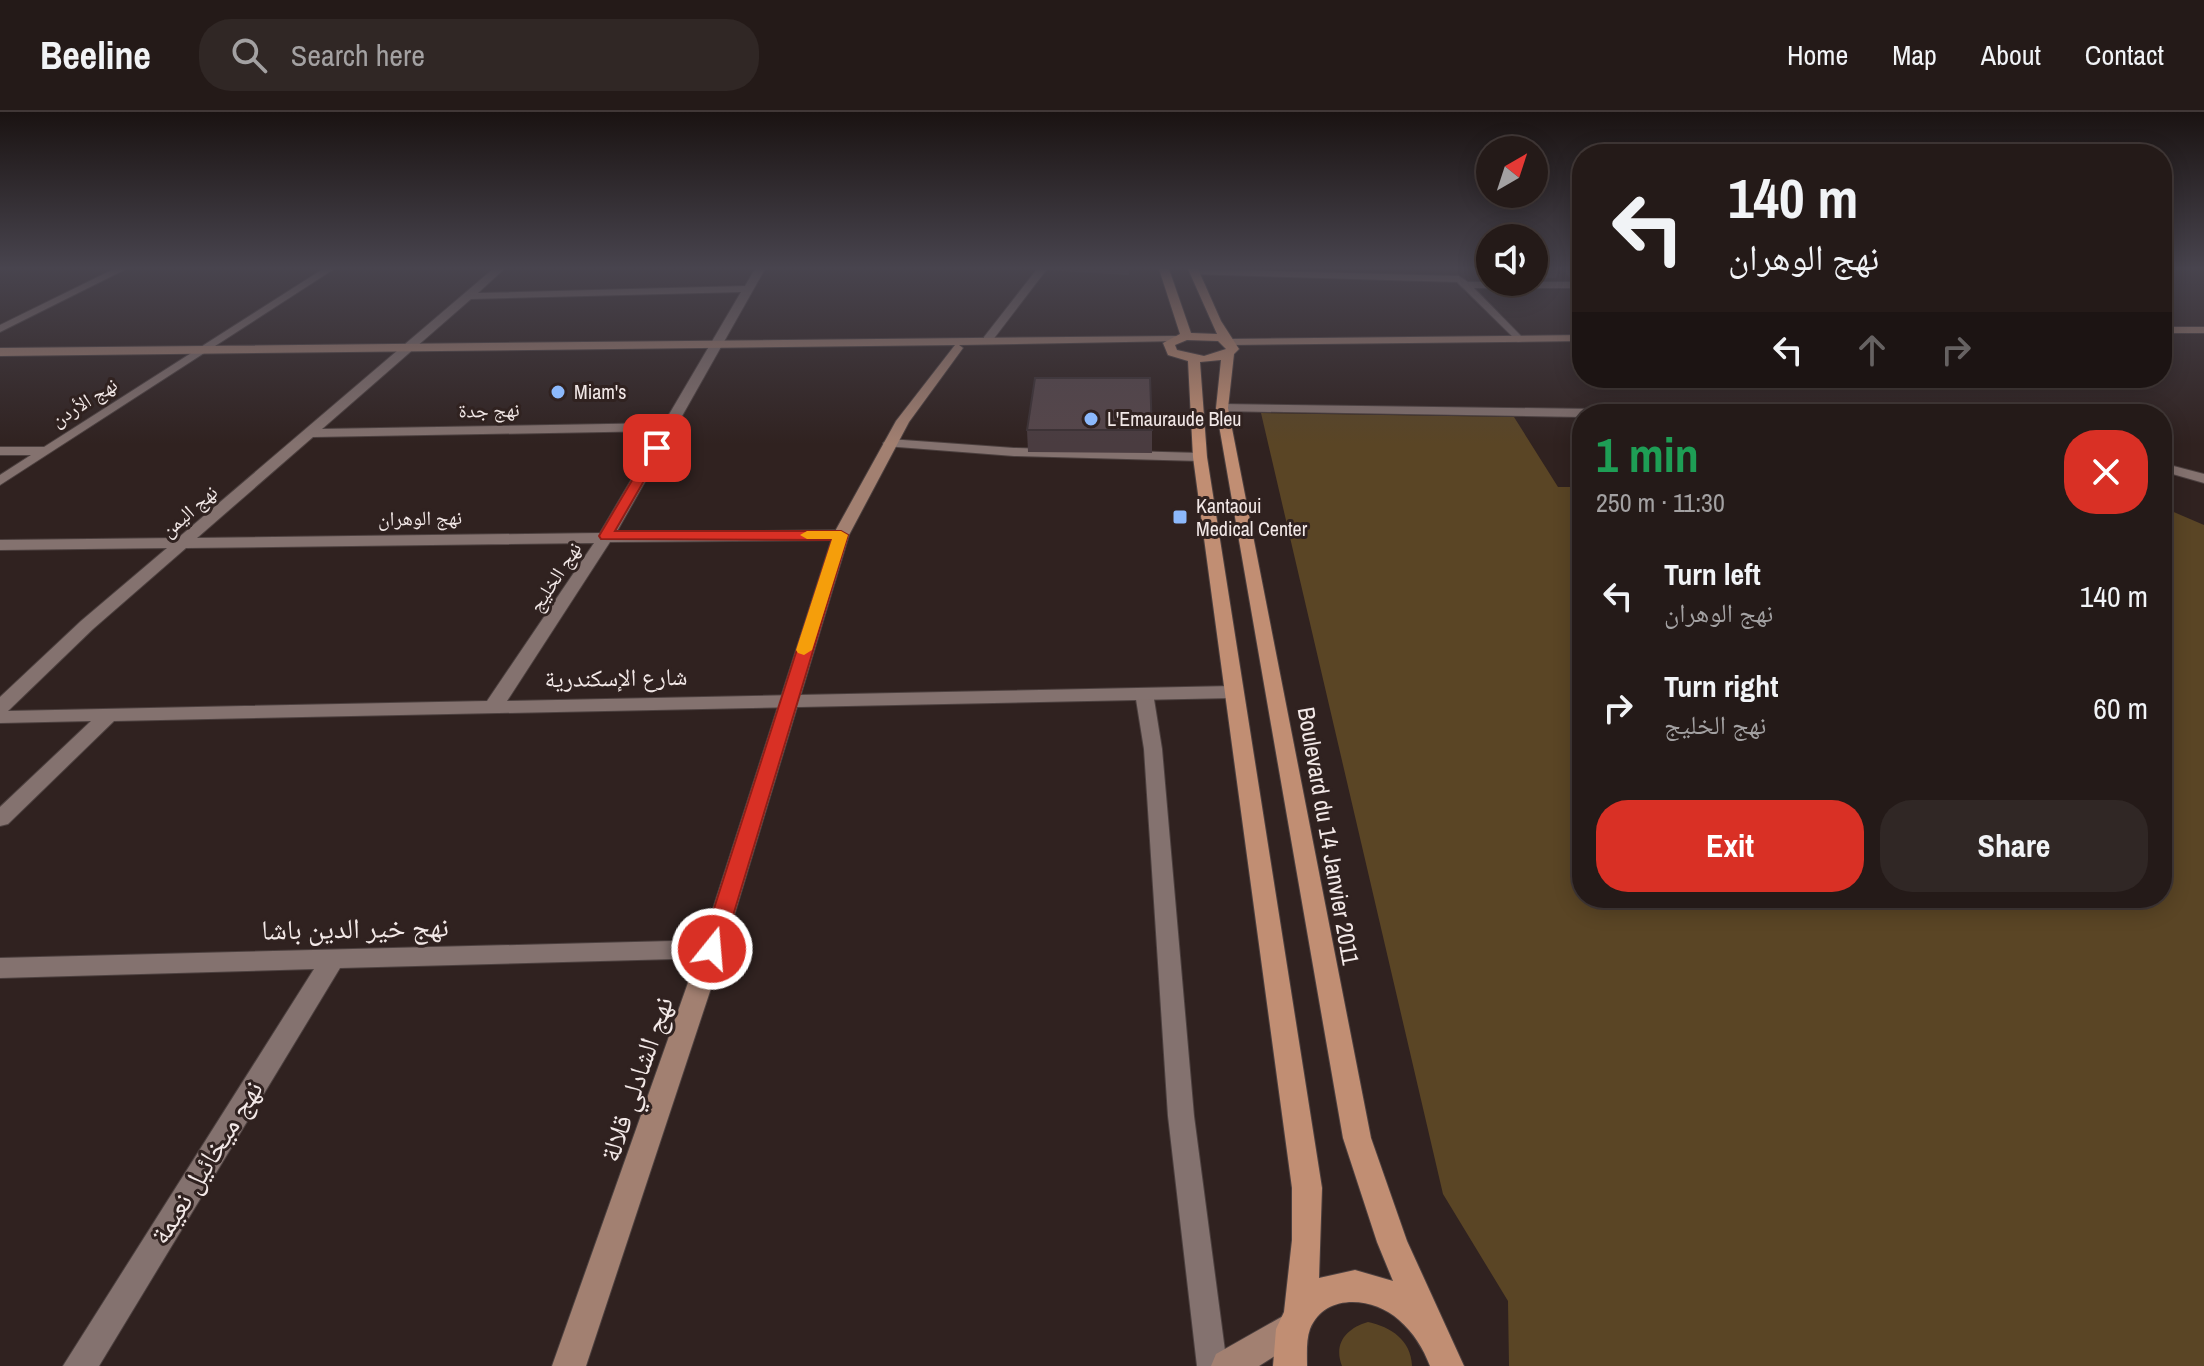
<!DOCTYPE html>
<meta charset="utf-8">
<style>
body{margin:0;font-family:"Archivo Narrow","Noto Naskh Arabic",sans-serif;background:#302725;color:#f1f3f6;height:100vh;display:flex;flex-direction:column;font-size:30px;white-space:nowrap}
*{box-sizing:border-box;margin:0}
p{font-size:26px;color:#a3a1a2}
.icon{flex:none;width:44px;height:44px;fill:none;stroke:currentColor;stroke-width:2;stroke-linecap:round;stroke-linejoin:round}
.map{position:relative;flex:1;overflow:hidden}
.sheet{position:absolute;left:1572px;top:292px;width:600px;height:504px;display:flex;flex-direction:column;background:#241a18;border-radius:32px;box-shadow:0 4px 20px #0003,0 0 0 2px #413837}
.sheet>*{flex:none}
.top-card{position:absolute;left:1572px;top:32px;width:600px;height:244px;border-radius:32px;box-shadow:0 4px 20px #0003,0 0 0 2px #413837;background:#241a18;color:#f1f3f6;overflow:hidden}
.needle{width:52px;rotate:39deg}
.tools{position:absolute;left:1476px;top:24px;display:grid;gap:16px}
.tools a{display:grid;place-items:center;width:72px;height:72px;border-radius:50%;background:#241a18;box-shadow:0 4px 20px #0003,0 0 0 2px #413837;font-size:40px}
.pin{position:absolute;display:grid;place-items:center;width:68px;height:68px;color:#fff;margin:-34px;border-radius:16px;box-shadow:0 4px 12px #0006}
.me{position:absolute;width:88px;margin:-44px;rotate:17deg;stroke-linejoin:round;filter:drop-shadow(0 0 6px #0008)}
.turn{display:flex;align-items:center;gap:28px;height:168px;padding:0 24px;font-size:36px}
.turn .icon{width:104px;height:104px;stroke-width:2.5}
.turn b{display:block;font-size:56px;line-height:68px}
.lanes{display:flex;align-items:center;height:76px;padding:0 24px;background:#0003;justify-content:center;gap:40px;direction:ltr}
.lanes .off{opacity:.35}
.round{display:grid;place-items:center;flex:none;width:84px;height:84px;border-radius:32px;background:#302725}
.overview{display:flex;align-items:center;justify-content:space-between;height:136px;padding:0 24px}
h1{font-size:48px;font-weight:700;line-height:60px;color:#1e9e55}
.primary-button{display:flex;gap:16px;margin-top:auto;padding:16px 24px}
.primary-button a{flex:1;height:92px;border-radius:32px;background:#d93025;color:#fff;font-size:32px;font-weight:700;line-height:92px;text-align:center}
.primary-button a+a{background:#302725;color:#f1f3f6}
ul{padding:0;list-style:none}
li{display:flex;align-items:center;gap:24px;height:112px;padding:0 24px}
li div{flex:1}
li b{display:block;font-size:30px}
li em{font-style:normal}
header{display:flex;align-items:center;gap:48px;box-sizing:border-box;height:112px;padding:0 40px;background:#241a18;border-bottom:2px solid #413837}
header strong{font-size:38px}
nav{display:flex;gap:44px;margin-inline-start:auto;font-size:28px}
.search{width:560px;height:72px;background:#302725;display:flex;align-items:center;gap:20px;box-sizing:border-box;padding:0 28px;border-radius:32px;color:#a3a1a2;font-size:30px}
.map>svg:first-child{display:block}
.green{fill:#5a4525}
.lines{fill:none;stroke-linecap:round;stroke-linejoin:round}
.lane-casing{stroke:#4c403f;stroke-width:2}
.street-casing{stroke:#4c403f;stroke-width:2}
.secondary-casing{stroke:#4c403f;stroke-width:2}
.primary-casing{stroke:#4c403f;stroke-width:2}
.lane{fill:#84726f;fill-rule:evenodd}
.street{fill:#84726f;fill-rule:evenodd}
.secondary{fill:#a28071;fill-rule:evenodd}
.primary{fill:#c18e73;fill-rule:evenodd}
.wall{fill:#4a3c40}
.building{fill:#56464a;stroke:#3c3134;stroke-width:2}
.route{fill:#d93025;stroke:#8d1f18;stroke-width:2}
.slow{fill:#f59e0b}
.poi-dot{fill:#8cb9fc;stroke:#302220;stroke-width:3}
.labels{text-anchor:middle;stroke-width:6;stroke-linejoin:round;paint-order:stroke}
.far-poi-label{font-size:20px;fill:#f2e8e7;stroke:#302220;text-anchor:start}
.far-street-label{font-size:20px;fill:#f2e8e7;stroke:#302220}
.street-label{font-size:24px;fill:#f2e8e7;stroke:#302220}
.near-street-label{font-size:28px;fill:#f2e8e7;stroke:#302220}
</style>
<header>
<strong>Beeline</strong>
<div class="search"><svg class="icon" aria-label="search" viewBox="0 0 24 24"><circle cx="10" cy="10" r="6"/><path d="M15 15l6 6"/></svg>Search here</div>
<nav><a>Home</a><a>Map</a><a>About</a><a>Contact</a></nav>
</header>
<div class="map">
<svg width="2204" height="1254" viewBox="0 0 2204 1254">
<rect width="100%" height="100%" fill="#302220"/>
<path class="green" d="M1261 301 1514 305 1558 375H1582V786H2162V395L2204 413V1254H1509L1508 1189 1443 1082Z
M1368 1210C1391 1215 1411 1228 1412 1254H1342C1333 1231 1347 1216 1368 1210Z"/>
<g class="lines">
<g class="lane-casing">
<path id="lane" d="M889 327 1014 336 1200 341 1206 345 1200 349 1014 344 885 334 883 331Z
M1144 576 1153 581 1162 637 1194 1004 1227 1254H1197L1168 1004 1144 637 1135 581Z"/>
</g>
<g class="street-casing">
<path id="street" d="M114 157H126L0 220V213Z
M323 157H334L0 373V363L31 343H0V335H44Z
M493 157H504L478 181 745 174 755 157H765L616 421 841 418 849 423 841 428 610 430 507 589 1233 574 1243 580 1233 586 114 609 8 712 0 714V695L91 609 0 611V585L81 509 167 436 0 438V428L178 426ZM741 180 664 311 322 317 471 187ZM660 319 600 421 197 426 313 325ZM594 431 487 589 8 599 93 517 186 436Z
M1037 157H1047L992 229H984V225Z
M1194 157 1459 164 1468 170H1582V176H1474L1522 225V229L1518 230 1457 170 1190 162Z
M1222 292 1663 298 1670 302H1582V305L1217 299 1216 296Z
M2162 351 2204 362V371L2162 359Z
M712 828 721 830 724 837 721 844 712 846 340 856 99 1254H63L314 857 0 866V846Z"/>
</g>
<g class="secondary-casing">
<path id="secondary" d="M2162 215H2204V221H2162Z
M1582 223V229L1229 233 1223 230 1229 227Z
M1175 224 1179 225V229L959 233 963 236 909 310 849 423 724 837 586 1254H552L700 837 833 423 896 309 955 233 0 244V236Z
M1292 1199 1303 1204 1308 1215 1303 1226 1259 1254H1211L1216 1242Z"/>
</g>
<g class="primary-casing">
<path id="primary" d="M1159 157H1169L1191 221 1217 222 1188 157H1198L1221 209 1239 237 1234 242 1228 296 1371 1026 1407 1129 1464 1254H1430C1423 1236 1414 1221 1399 1208 1374 1185 1325 1180 1310 1217 1306 1228 1307 1242 1307 1254H1273L1276 1217 1284 1200 1292 1128V1076L1193 345 1188 249 1168 243 1163 231 1180 222ZM1187 228 1218 229 1226 237 1204 244 1177 238 1175 233ZM1221 248 1216 296 1343 1026 1377 1130 1393 1169 1355 1158 1319 1166 1322 1076 1207 345 1200 250Z"/>
</g>
<use href="#lane" class="lane"/>
<use href="#street" class="street"/>
<use href="#secondary" class="secondary"/>
<use href="#primary" class="primary"/>
</g>
<path class="wall" d="M1043 157H1129V163L1043 158Z
M1477 157H1490V166H1485Z
M1534 157H1558L1556 166H1534Z
M1562 157H1582V168H1572Z
M1027 318H1152V341L1028 340Z"/>
<path class="building" d="M1035 266H1150L1152 318H1027Z"/>
<linearGradient id="sky" x2="0" y2="1"><stop stop-color="#1a1312"/><stop offset="0.47" stop-color="#48444e"/><stop offset="1" stop-color="#48444e" stop-opacity="0"/></linearGradient>
<rect width="2204" height="332" fill="url(#sky)"/>
<path class="route" d="M653 333 663 336 615 419H841L848 423 723 837 712 846 701 837 832 428 601 427 599 424Z"/>
<path class="slow" d="M841 419 848 423 812 538 804 543 798 541 796 538 832 427H807L800 423 807 419Z"/>
<g class="poi-dot">
<circle cx="558" cy="280" r="8"/>
<circle cx="1091" cy="307" r="8"/>
<rect x="1172" y="397" width="16" height="16" rx="4"/>
</g>
<g class="labels">
<g class="far-poi-label">
<text x="574" y="287">Miam's</text>
<text x="1107" y="314">L'Emauraude Bleu</text>
<text x="1196" y="401">Kantaoui<tspan x="1196" dy="23">Medical Center</tspan></text>
</g>
<g class="far-street-label">
<text transform="translate(84 290) rotate(-32)" y="7">نهج الأردن</text>
<text transform="translate(489 298) rotate(-1)" y="7">نهج جدة</text>
<text transform="translate(189 399) rotate(-41)" y="7">نهج اليمن</text>
<text transform="translate(420 406) rotate(-1)" y="7">نهج الوهران</text>
<text transform="translate(555 465) rotate(-57)" y="7">نهج الخليج</text>
</g>
<g class="street-label">
<text transform="translate(616 566) rotate(-1)" y="8">شارع الإسكندرية</text>
<text transform="translate(1328 724) rotate(80)" y="8">Boulevard du 14 Janvier 2011</text>
</g>
<g class="near-street-label">
<text transform="translate(355 816) rotate(-1)" y="10">نهج خير الدين باشا</text>
<text transform="translate(636 967) rotate(-71)" y="10">نهج الشادلي قلالة</text>
<text transform="translate(206 1050) rotate(-58)" y="10">نهج ميخائيل نعيمة</text>
</g>
</g>
</svg>
<div class="tools">
<a><svg class="needle" viewBox="-14 -14 28 28"><path d="M0-13l5 13h-10z" fill="#e53935"/><path d="M0 13l5-13h-10z" fill="#a3a1a2"/></svg></a>
<a><svg class="icon" aria-label="sound" viewBox="0 0 24 24"><path d="M4 9h4l5-4v14l-5-4H4zM17 9q2 3 0 6"/></svg></a>
</div>
<div class="pin" style="left:657px;top:336px;background:#d93025"><svg class="icon" aria-label="arrive" viewBox="0 0 24 24"><path d="M6 21V4h12l-3 4 3 4H6"/></svg></div>
<svg class="me" style="left:712px;top:837px" viewBox="-20 -20 40 40"><circle r="17" fill="#d93025" stroke="#fff" stroke-width="3"/><path d="M0-11L8 9 0 5-8 9z" fill="#fff"/></svg>
<div class="top-card">
<div class="turn"><svg class="icon" aria-label="left" viewBox="0 0 24 24"><path d="M17 20v-9H6M10 6l-5 5 5 5"/></svg><div><b>140 m</b>نهج الوهران</div></div>
<div class="lanes"><svg class="icon" aria-label="left" viewBox="0 0 24 24"><path d="M17 20v-9H6M10 6l-5 5 5 5"/></svg><svg class="icon off" aria-label="ahead" viewBox="0 0 24 24"><path d="M12 20V5M6 11l6-6 6 6"/></svg><svg class="icon off" aria-label="right" viewBox="0 0 24 24"><path d="M7 20v-9h11M14 6l5 5-5 5"/></svg></div>
</div>
<section class="sheet">
<div class="overview"><div><h1>1 min</h1><p>250 m · 11:30</p></div><a class="round" style="background:#d93025;color:#fff"><svg class="icon" aria-label="close" viewBox="0 0 24 24"><path d="M6 6l12 12M18 6L6 18"/></svg></a></div>
<ul>
<li><svg class="icon" aria-label="left" viewBox="0 0 24 24"><path d="M17 20v-9H6M10 6l-5 5 5 5"/></svg><div><b>Turn left</b><p>نهج الوهران</p></div><em>140 m</em></li>
<li><svg class="icon" aria-label="right" viewBox="0 0 24 24"><path d="M7 20v-9h11M14 6l5 5-5 5"/></svg><div><b>Turn right</b><p>نهج الخليج</p></div><em>60 m</em></li>
</ul>
<div class="primary-button"><a>Exit</a><a>Share</a></div>
</section>
</div>
